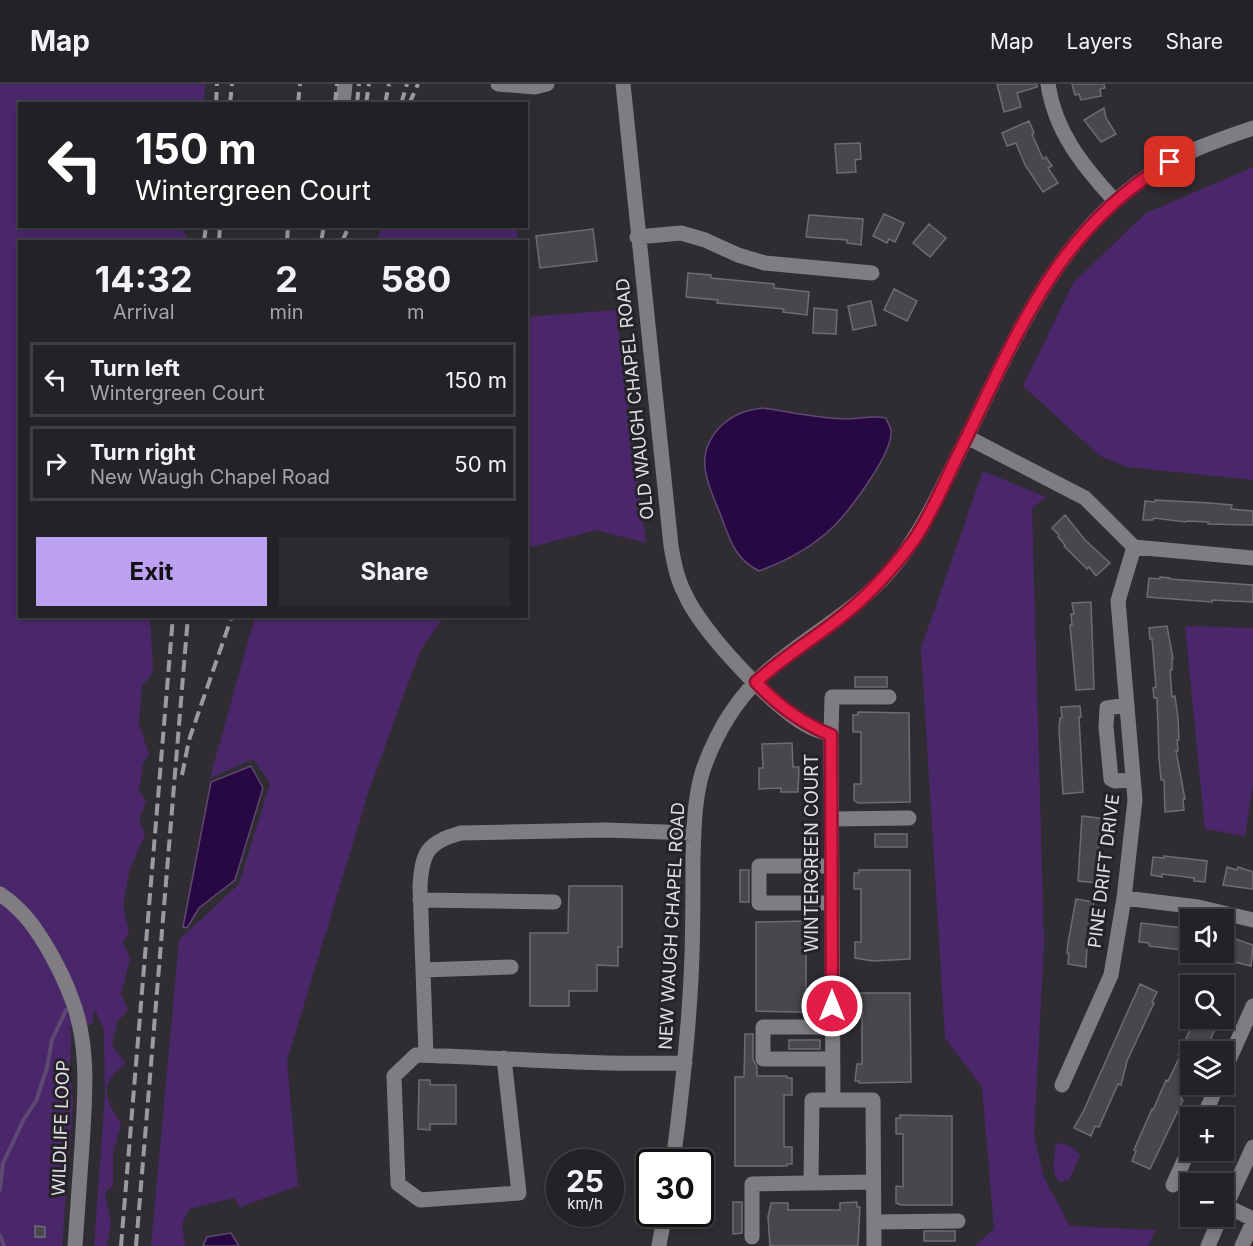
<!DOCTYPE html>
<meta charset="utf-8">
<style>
body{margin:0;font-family:Inter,sans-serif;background:#2b2a2e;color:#f1f3f6;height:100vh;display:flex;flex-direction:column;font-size:22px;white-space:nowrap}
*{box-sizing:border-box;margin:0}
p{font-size:20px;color:#a3a4a7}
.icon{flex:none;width:33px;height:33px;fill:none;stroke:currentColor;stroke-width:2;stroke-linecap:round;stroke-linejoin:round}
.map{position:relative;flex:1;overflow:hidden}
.panel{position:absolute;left:18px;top:156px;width:510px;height:378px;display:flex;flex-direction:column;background:#232226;border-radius:0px;box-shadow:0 3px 9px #0003,0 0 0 2px #403f43}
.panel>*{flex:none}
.top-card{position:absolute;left:18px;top:18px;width:510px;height:126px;border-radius:0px;box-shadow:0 3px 9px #0003,0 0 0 2px #403f43;background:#202124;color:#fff;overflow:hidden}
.buttons{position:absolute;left:1180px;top:825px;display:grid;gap:12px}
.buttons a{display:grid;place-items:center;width:54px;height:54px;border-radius:0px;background:#232226;box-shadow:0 3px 9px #0003,0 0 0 2px #403f43;font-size:30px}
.speed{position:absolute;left:546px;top:1065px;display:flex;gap:12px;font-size:30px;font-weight:700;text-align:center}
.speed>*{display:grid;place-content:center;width:78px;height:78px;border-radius:50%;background:#232226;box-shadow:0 3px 9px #0003,0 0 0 2px #403f43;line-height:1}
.speed small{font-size:15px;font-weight:400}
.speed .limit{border:3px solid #111;border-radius:9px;background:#fff;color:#111}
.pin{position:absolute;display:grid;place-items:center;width:51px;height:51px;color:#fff;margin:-26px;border-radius:12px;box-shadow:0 3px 9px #0006}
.me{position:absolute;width:66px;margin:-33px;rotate:0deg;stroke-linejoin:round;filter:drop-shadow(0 0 4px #0008)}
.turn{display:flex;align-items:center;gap:21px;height:126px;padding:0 18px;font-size:27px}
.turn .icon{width:78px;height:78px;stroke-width:2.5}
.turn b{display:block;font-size:42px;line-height:51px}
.eta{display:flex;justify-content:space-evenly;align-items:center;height:102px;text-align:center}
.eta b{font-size:36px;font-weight:700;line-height:42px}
.action{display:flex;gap:12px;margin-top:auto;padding:12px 18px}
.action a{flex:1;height:69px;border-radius:0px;background:#bca0f2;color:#111;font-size:24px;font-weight:700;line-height:69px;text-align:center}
.action a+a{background:#2b2a2e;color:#f1f3f6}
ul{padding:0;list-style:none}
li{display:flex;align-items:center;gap:18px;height:75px;margin:0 12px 9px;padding:0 6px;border:3px solid #403f43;border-radius:0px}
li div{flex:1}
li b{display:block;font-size:22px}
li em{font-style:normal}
header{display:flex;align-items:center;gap:36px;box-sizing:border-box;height:84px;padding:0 30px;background:#232226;border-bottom:2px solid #403f43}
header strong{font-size:28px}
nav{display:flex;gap:33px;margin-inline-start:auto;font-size:21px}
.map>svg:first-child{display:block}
.green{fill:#4a276b}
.water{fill:#280842;stroke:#5f4872;stroke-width:1.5}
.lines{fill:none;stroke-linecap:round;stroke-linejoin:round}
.stream{stroke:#5f4872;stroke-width:4}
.building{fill:#49474c;stroke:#6e6c72;stroke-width:1.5}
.minor{stroke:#7f7d82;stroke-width:15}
.rail{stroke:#9c9a9e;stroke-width:4;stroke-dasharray:12 6;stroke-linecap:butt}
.route-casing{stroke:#92132f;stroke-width:15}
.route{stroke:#e11d48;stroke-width:10}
.labels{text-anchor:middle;stroke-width:6;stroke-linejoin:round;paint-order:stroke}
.street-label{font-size:18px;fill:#dfdee1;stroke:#252328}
</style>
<header>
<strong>Map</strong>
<nav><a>Map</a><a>Layers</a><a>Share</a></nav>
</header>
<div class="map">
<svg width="1253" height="1162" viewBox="0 0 1253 1162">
<rect width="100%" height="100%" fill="#2f2d32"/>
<path class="green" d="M0 0H205L204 19 20 20V142L183 143V147L190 157 20 158V532L152 533 150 534 153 584 150 593 142 601 139 639 149 671 143 679 139 706 146 717 139 735 145 751 130 784 123 821 129 849 123 859 130 874 121 910 128 926 117 938 112 961 126 980C122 984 115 988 111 994 100 1008 113 1028 121 1040L113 1069V1101L105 1109 111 1139 107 1162H94L105 1009 104 947 95 925 92 940 69 944 71 950 70 985 73 1020 62 1162H0Z
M1253 83V396L1127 383 1100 372 1023 302 1073 199 1146 129Z
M516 143H518L517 157H376L383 143Z
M616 226 646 459 597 446 527 464V233Z
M983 387 1046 413 1032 424 1044 860 1034 1052 1044 1094 1070 1142 1156 1146 1148 1162H975L994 1145 982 1003 945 954 921 564Z
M255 532 444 533 420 567 368 709 287 977 298 1102 240 1123 234 1114 189 1125 182 1140 185 1162H151L179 856 239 800 270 699 253 675 210 694Z
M1185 542 1253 544V700L1245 752 1205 745Z
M1056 1059C1068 1060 1073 1062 1080 1072L1069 1096 1059 1098C1050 1088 1055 1072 1056 1059Z"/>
<path class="water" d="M763 324C791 328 820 335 848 335 863 335 870 331 886 334 887 338 891 343 891 347 893 369 850 426 834 442 814 462 786 477 759 487 735 475 730 456 721 432 708 399 692 371 721 342 734 330 746 326 763 324Z
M251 682 263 704 235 796 199 824 187 844 183 843 211 698Z
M231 1149 239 1162H203L207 1153Z"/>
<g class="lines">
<path class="stream" d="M0 1106 3 1079 24 1035 36 1017 47 984 52 956 66 926
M0 1151 4 1162"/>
</g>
<path class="building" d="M997 0H1037V3L1017 9 1021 23 1004 28Z
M1072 0H1104L1105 4 1100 5 1101 12 1081 16 1079 10 1075 11Z
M1104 24 1106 34 1116 50 1101 58 1084 36Z
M1029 37 1034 49 1032 50 1043 75 1046 73 1052 82 1048 84 1058 99 1043 108 1025 81 1016 59 1007 62 1002 49Z
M860 59 861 75 855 76 856 88 837 89 835 60Z
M884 130 904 139 895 158 889 155 887 159 873 152Z
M809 131 863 135 861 161 847 159V156L806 153Z
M929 140 946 154 930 173 913 159Z
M593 145 597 177 540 184 536 152Z
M688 189 711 191V194L774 200V204L809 208 807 231 783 228 784 225 717 219 718 216 686 213Z
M894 205 917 217 907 237 884 226Z
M871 217 876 241 853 246 848 222Z
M814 224 837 226 836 250 813 249Z
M1155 416 1210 419 1232 421 1231 425 1253 427V441L1208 440V438L1187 437 1186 438 1154 434 1153 436H1143L1145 417 1155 418Z
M1065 431 1085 456 1110 479 1096 492 1089 483 1087 485 1064 462 1065 461 1058 453 1059 451 1052 444Z
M1160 493 1170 494V495L1253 501V518L1212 516V518L1147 513 1149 494 1160 495Z
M1091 518 1094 605 1076 606 1070 541H1072L1071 530H1074L1072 519Z
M1167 542 1173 575H1172V586H1170L1172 613 1175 612 1178 634 1179 656H1177L1178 667H1176L1185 715H1183L1184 726 1165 728 1164 696H1161L1159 674 1157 614H1154L1153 604 1156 603 1152 555H1150L1149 544Z
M855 593H887V603H855Z
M1080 622 1081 633H1079L1083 708 1063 710 1059 645 1060 634H1062L1061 623Z
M858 628 909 629 910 718 858 719 854 716V700H861V648H853V631H858Z
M792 659 793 683H799L798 708H781V704L759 705V684H763L762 660Z
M1082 732 1106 735 1104 746 1101 745 1098 766H1100L1097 799 1078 797Z
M875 750H907V763H875Z
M1164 772 1207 777 1205 798 1194 797V794L1162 790V793L1151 791 1153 773 1164 774Z
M1227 783 1237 786 1238 783 1253 788V805L1223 801Z
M740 786H749V818H740Z
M859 786H910V875L873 877 855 874V858H861V805H854V789H859Z
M569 802H622V863H618V882L597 881V907H569V922H530V849H568Z
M1076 815 1094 818 1087 862 1086 883 1068 880 1069 870 1067 869 1068 859Z
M808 837V839H813V856H806V908H814V925H808V928H795L756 927V838Z
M1141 839 1191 845V865L1182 864V866L1149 862V859L1139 858Z
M1224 851 1253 861 1251 882 1230 877 1228 880 1219 878 1222 868H1224Z
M1140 900 1157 908 1152 918 1154 919 1127 977 1121 1001 1118 1000 1099 1043 1095 1042 1091 1052 1074 1044 1084 1026Z
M859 909H910L911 998 859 999V997H855L857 980H862V928H854L855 911H859Z
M1199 934H1220L1205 968H1191V990L1181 1015 1183 1016 1150 1085 1132 1077 1136 1067 1134 1066 1152 1025 1153 1026 1166 996 1168 997 1180 972 1178 971 1192 942 1194 943Z
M745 950H753V975L757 983V992H787V994H792V1011H784V1063H792V1080H787V1082H735V993H744Z
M789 956H820V965H789Z
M419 996H430V1001H456V1040H430V1046L418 1045Z
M900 1031 952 1032V1121H901L896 1119V1102L903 1103V1050H896V1034H900Z
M733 1118H742V1149L733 1150Z
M857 1118V1123H860L858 1162H770L768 1133 771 1119H788V1126H840V1119Z
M35 1142 45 1143V1153H35Z
M924 1147H955V1157H924Z"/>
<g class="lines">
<path class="minor" d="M498 0 535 3 547 0
M623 0 671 462C674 479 677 495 685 510 701 547 774 625 810 643 816 646 824 648 831 651L833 1016
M1048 0C1055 48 1083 82 1115 117
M343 20 345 0
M637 153 681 149 705 156 738 171 765 179 872 189
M967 353 1085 414 1134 463 1253 474
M1127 621 1107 624 1106 643 1111 695 1115 697 1133 696
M831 651 832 613H889
M832 735 909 734
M832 782H759V819H832
M0 810C24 826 38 847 52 872 59 885 66 899 71 913 90 960 85 1013 82 1062 80 1095 77 1129 75 1162
M1124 814 1198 823 1253 836
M420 816 554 818
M423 886 511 883
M832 943H763V975H832
M426 971 420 802C422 769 427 758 461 749L604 746 694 749
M504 974 519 1109 420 1116 398 1100 394 992 416 971C506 974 595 981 685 979
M1224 987 1253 922
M1062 1001 1111 891 1124 814 1135 716 1118 517 1134 463
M1203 1034 1218 1000
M673 1078C682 1009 690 939 692 870 693 838 693 806 693 774 694 745 694 715 703 686 717 646 740 609 773 582 817 545 863 523 899 476 926 440 944 399 964 359 1012 261 1054 154 1149 91 1180 69 1217 56 1253 44
M811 1099 812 1016H873L874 1162
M1173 1101 1191 1061
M1226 1122 1253 1135
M1224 1126 1253 1063
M874 1138 958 1137
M752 1153V1100L873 1098
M659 1161 665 1130
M1208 1162 1221 1132
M1242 1162 1253 1138"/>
<path class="rail" d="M216 20 217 0
M230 20 232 0
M298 20 300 0
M335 20 337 0
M357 20 359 0
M366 20 369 0
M385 20 389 0
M401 20 407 0
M409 20 418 0
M204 158 206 142
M219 158 220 142
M287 158 288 142
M321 158 324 142
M342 158 349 142
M182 691 189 656 232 532
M121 1162 173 532
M136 1162 188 532"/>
</g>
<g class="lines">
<g class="route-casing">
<path id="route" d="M832 922 831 651C801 639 778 622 756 598 784 572 817 553 846 529 872 508 894 483 914 456 931 431 943 402 956 375 1014 259 1052 147 1170 78"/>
</g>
<use href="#route" class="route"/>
</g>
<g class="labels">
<g class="street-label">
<text transform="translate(635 315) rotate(-96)" y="6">OLD WAUGH CHAPEL ROAD</text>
<text transform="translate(812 769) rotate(-90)" y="6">WINTERGREEN COURT</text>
<text transform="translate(1104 787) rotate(-83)" y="6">PINE DRIFT DRIVE</text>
<text transform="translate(672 842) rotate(-87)" y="6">NEW WAUGH CHAPEL ROAD</text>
<text transform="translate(61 1044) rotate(-88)" y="6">WILDLIFE LOOP</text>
</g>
</g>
</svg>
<div class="buttons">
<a><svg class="icon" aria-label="sound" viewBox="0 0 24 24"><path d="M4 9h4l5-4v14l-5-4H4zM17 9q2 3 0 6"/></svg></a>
<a><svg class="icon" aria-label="search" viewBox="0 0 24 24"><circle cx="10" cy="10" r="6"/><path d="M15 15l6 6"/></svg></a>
<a><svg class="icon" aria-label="layers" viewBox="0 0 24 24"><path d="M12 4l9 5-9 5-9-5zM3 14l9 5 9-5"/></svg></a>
<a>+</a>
<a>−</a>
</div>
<div class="speed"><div>25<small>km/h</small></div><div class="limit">30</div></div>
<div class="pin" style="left:1170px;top:78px;background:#d93025"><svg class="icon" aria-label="arrive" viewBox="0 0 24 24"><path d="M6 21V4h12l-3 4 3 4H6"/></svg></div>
<svg class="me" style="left:832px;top:922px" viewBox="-20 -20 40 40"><circle r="17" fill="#e11d48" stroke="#fff" stroke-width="3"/><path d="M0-11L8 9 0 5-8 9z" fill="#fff"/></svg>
<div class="top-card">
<div class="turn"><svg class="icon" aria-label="left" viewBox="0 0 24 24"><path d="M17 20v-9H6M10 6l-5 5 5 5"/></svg><div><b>150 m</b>Wintergreen Court</div></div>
</div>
<section class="panel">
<div class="eta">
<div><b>14:32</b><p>Arrival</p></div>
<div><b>2</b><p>min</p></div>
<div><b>580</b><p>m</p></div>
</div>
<ul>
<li><svg class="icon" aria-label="left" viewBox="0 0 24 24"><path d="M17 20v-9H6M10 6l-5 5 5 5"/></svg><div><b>Turn left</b><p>Wintergreen Court</p></div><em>150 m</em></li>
<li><svg class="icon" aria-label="right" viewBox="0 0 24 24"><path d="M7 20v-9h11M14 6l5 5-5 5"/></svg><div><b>Turn right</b><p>New Waugh Chapel Road</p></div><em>50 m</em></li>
</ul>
<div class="action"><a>Exit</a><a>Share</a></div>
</section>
</div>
